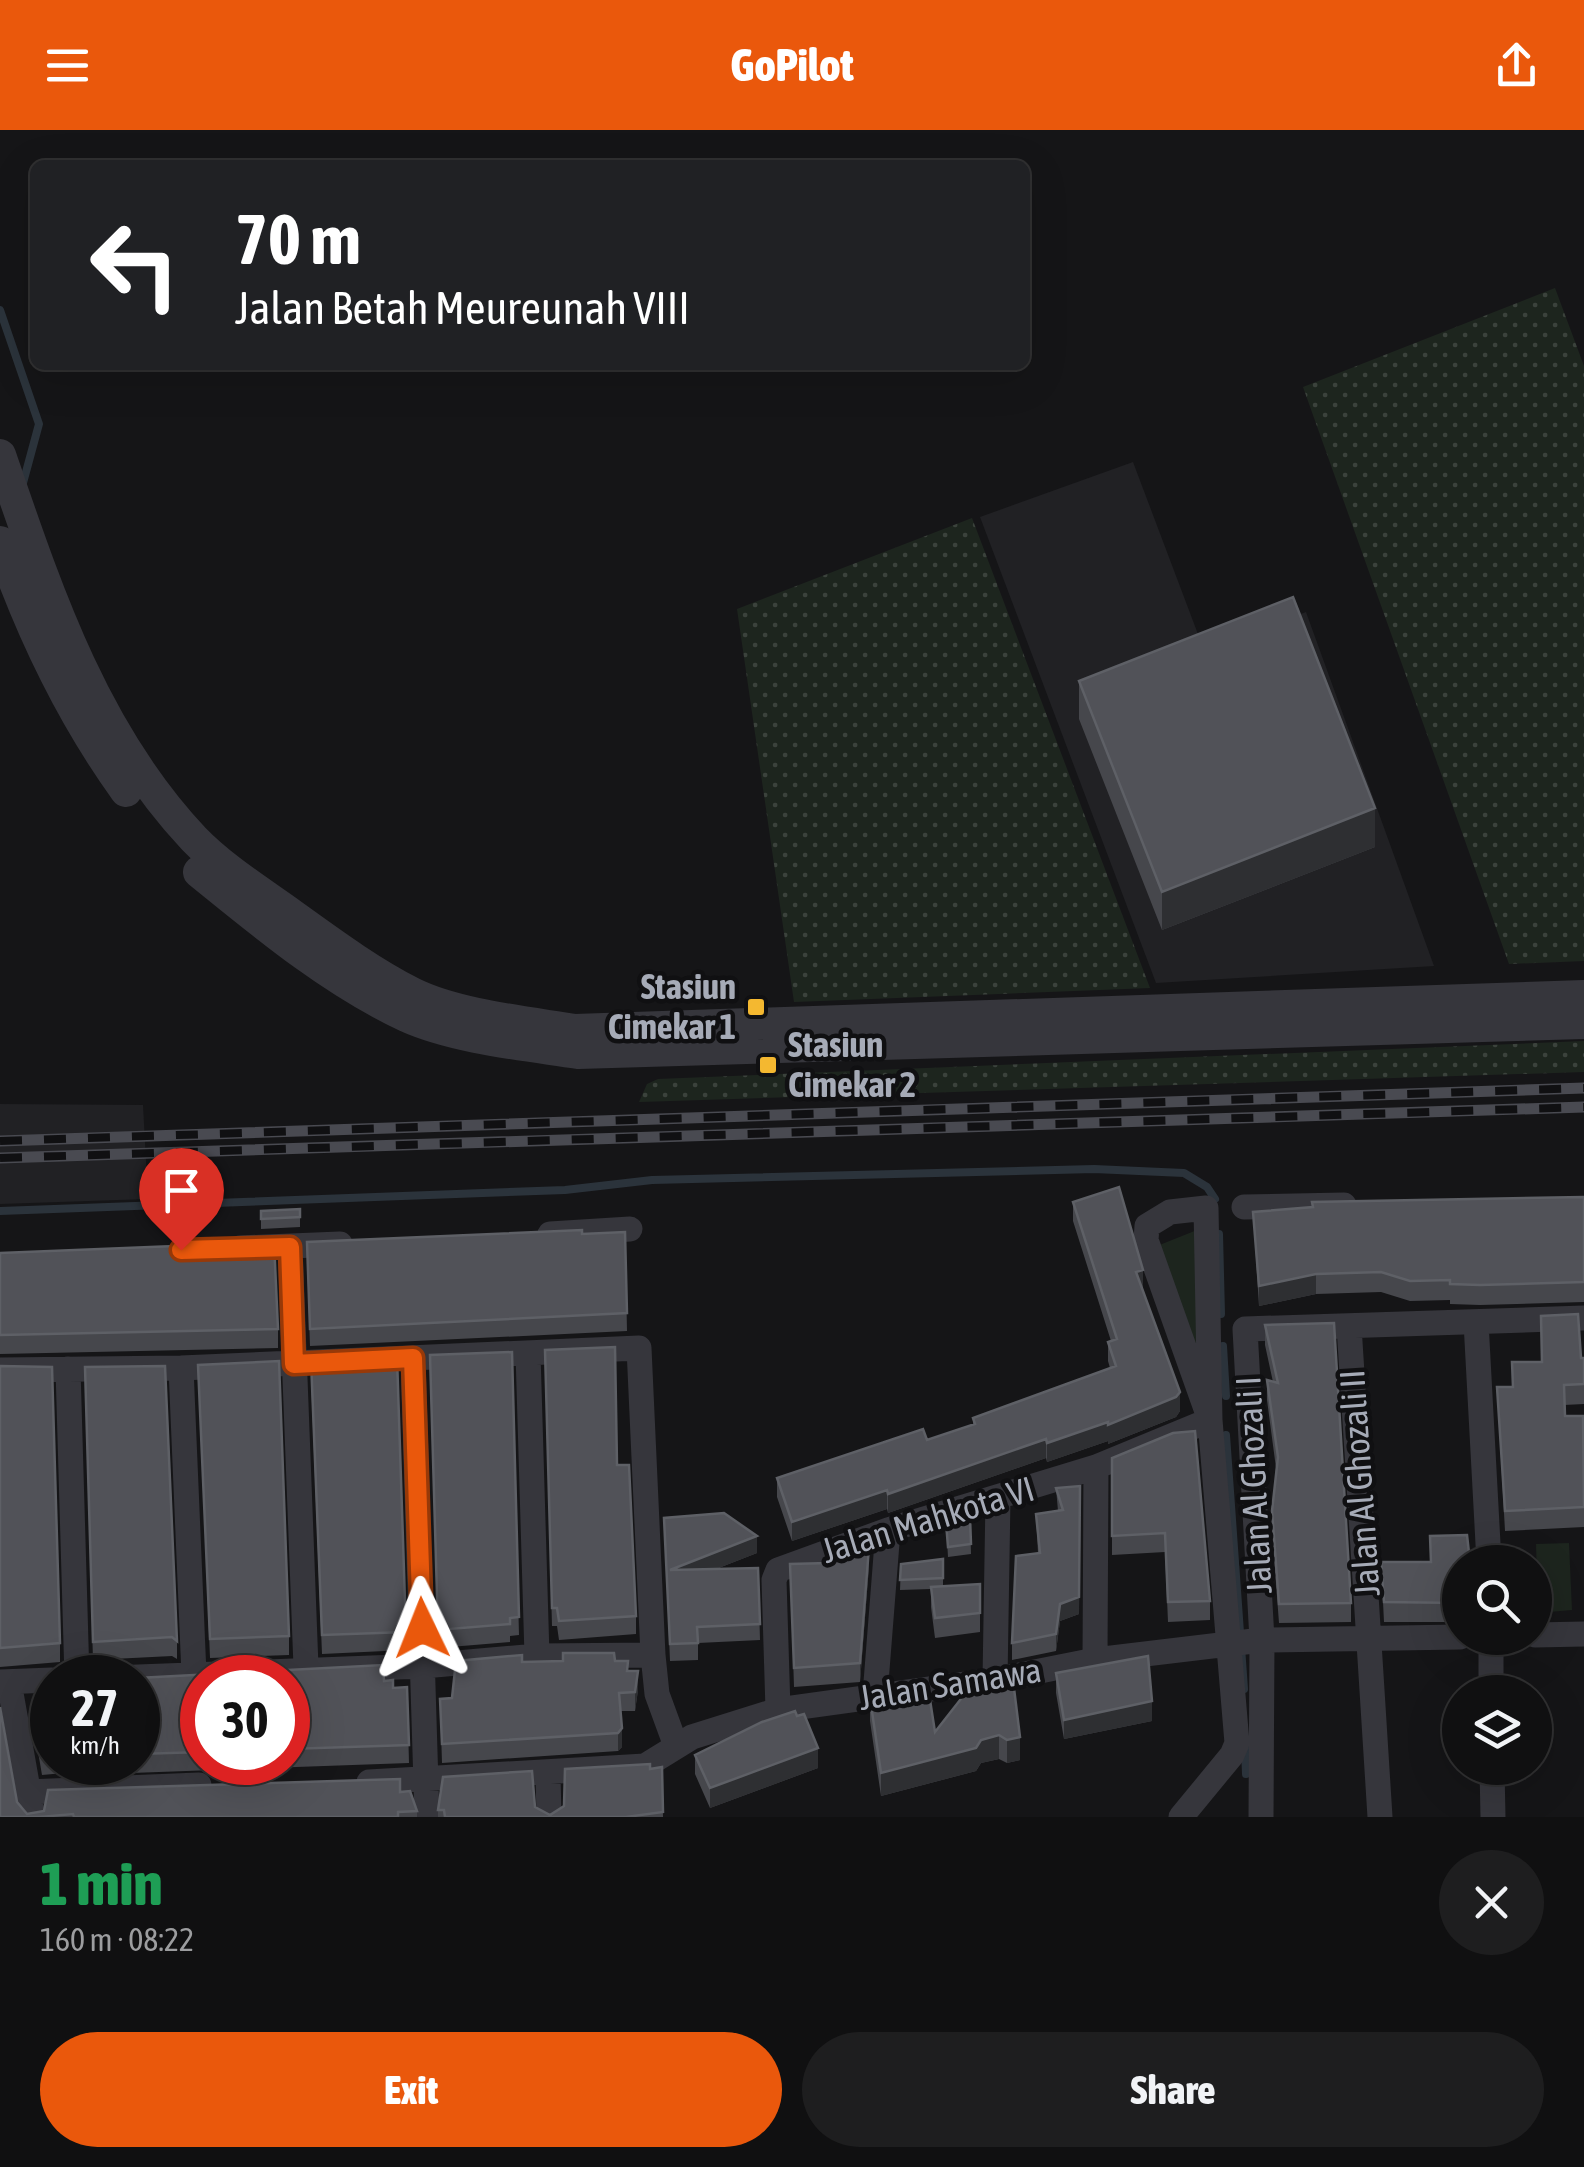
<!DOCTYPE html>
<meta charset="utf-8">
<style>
body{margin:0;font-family:"Asap Condensed",sans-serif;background:#1e1e1f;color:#f1f3f6;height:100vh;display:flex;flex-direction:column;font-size:38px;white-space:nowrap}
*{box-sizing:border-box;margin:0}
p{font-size:32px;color:#9c9d9f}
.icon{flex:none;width:55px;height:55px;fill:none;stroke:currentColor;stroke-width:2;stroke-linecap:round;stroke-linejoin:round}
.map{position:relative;height:1687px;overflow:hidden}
.drawer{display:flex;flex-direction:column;background:#101011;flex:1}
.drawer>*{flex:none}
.top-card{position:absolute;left:30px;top:30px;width:1000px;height:210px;border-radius:15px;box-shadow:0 10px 40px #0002,0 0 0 2px #303031;background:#202124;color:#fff;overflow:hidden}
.buttons{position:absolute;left:1442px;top:1415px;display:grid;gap:20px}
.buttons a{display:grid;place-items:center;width:110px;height:110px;border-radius:50%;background:#101011;box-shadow:0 10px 40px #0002,0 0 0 2px #303031;font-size:50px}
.speed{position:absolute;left:30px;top:1525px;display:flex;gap:20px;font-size:50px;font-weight:700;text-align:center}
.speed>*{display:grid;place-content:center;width:130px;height:130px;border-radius:50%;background:#101011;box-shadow:0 10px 40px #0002,0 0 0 2px #303031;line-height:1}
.speed small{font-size:25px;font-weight:400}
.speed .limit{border:15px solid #d22;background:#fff;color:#111}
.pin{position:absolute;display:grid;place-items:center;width:85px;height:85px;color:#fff;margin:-102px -42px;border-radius:50% 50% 50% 0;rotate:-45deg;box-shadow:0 0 10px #0007}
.pin .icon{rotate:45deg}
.me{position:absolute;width:110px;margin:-55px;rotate:358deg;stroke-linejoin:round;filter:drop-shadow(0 0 8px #0008)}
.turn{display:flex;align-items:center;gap:35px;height:210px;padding:0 40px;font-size:45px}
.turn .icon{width:130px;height:130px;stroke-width:2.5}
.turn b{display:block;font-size:70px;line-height:85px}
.round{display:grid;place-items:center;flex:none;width:105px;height:105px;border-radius:52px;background:#1e1e1f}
.head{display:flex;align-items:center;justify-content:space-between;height:170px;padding:0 40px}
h1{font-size:60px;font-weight:800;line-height:75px;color:#1e9e55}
.button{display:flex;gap:20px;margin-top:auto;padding:20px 40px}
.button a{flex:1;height:115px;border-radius:60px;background:#ea580c;color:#fff;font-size:40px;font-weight:800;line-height:115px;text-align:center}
.button a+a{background:#1e1e1f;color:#f1f3f6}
header{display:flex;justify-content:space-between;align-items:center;height:130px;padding:0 40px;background:#ea580c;color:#fff;font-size:45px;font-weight:800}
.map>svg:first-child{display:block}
.built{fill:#212124}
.grass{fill:url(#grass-dots)}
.green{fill:#1d251e}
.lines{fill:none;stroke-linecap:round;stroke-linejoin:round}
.stream{stroke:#2b333b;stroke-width:8}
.minor{stroke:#36363c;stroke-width:25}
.tertiary{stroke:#36363c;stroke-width:32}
.rail-casing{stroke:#494a51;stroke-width:11}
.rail{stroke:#101012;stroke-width:8;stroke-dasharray:22;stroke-linecap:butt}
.wall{fill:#46474c;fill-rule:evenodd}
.shaded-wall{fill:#2e2f32}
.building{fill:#515258;stroke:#5e6066;stroke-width:2.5}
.route-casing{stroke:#983908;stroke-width:25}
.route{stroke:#ea580c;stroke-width:18}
.poi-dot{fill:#f4b830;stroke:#101012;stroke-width:4}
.labels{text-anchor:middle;stroke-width:9;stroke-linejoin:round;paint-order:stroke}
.poi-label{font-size:35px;font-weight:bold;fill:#a6abb7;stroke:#101012;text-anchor:end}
.street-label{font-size:35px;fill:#a6abb7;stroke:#101012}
</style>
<header><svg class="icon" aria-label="menu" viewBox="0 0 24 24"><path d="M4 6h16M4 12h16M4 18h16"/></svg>GoPilot<svg class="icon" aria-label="share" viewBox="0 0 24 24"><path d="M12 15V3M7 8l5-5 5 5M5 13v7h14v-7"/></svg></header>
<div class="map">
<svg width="1584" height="1687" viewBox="0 0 1584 1687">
<defs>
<pattern id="grass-dots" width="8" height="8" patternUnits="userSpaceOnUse" patternTransform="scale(2.5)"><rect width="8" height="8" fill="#1d251e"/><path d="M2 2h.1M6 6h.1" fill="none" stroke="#3b423c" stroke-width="1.8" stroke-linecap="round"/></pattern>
</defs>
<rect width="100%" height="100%" fill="#151517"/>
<path class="built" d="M1133 332 1204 520 1306 482 1434 836 1156 853 980 387Z
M0 974 143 975 148 1069 0 1074Z"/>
<path class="grass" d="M1555 158 1584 236V831L1509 834 1303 257Z
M972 388 1150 858 794 872 737 479Z
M1584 911V942L639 972 647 954 658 949Z"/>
<path class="green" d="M1207 1096V1255L1157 1116Z
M1569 1413 1572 1480 1538 1483 1536 1414Z"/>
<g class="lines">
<path class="stream" d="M0 180 39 294 23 353
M0 1081 565 1060 652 1050 1094 1039 1184 1043 1207 1057 1215 1069
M1219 1104 1221 1184
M1223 1216 1226 1266
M1226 1305 1244 1559
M1245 1618 1246 1644"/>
<path class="minor" d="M1244 1077 1344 1075
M550 1104 630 1099
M290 1117 306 1537
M240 1118 340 1114
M1476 1192 1489 1432
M1349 1196 1380 1687
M528 1223 537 1526
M413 1229 427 1687
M181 1238 194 1545
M68 1239 77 1548
M0 1240 181 1238 639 1218 653 1525 657 1564 676 1616
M1535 1505 1584 1504
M1095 1530 1096 1337
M112 1548 423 1536 537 1526 653 1525
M995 1550 998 1368
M0 1552 52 1550
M9 1552 33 1687
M1491 1562V1508
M875 1565 888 1400
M778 1580 774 1450 778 1440 888 1400 1096 1337 1210 1290
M1492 1638 1493 1687
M548 1645 549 1687
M369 1652 645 1636 692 1607 778 1580 995 1550 1095 1530 1262 1510 1460 1507
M27 1662 199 1655
M1181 1687 1232 1625 1237 1613 1210 1290 1206 1078 1170 1082 1147 1096 1146 1110 1210 1290
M1261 1687 1262 1510 1245 1199 1584 1188"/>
<path class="tertiary" d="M0 325C47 462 93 602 194 709 222 738 259 761 291 784 330 812 369 841 412 863 456 885 526 892 575 900L1584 866
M0 412C31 501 71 585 126 661
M199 742C263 794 331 851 406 886 454 908 526 915 578 923L1584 893"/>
<g class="rail-casing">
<path id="rail" d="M0 1011 1584 958
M0 1028 1584 977"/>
</g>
<use href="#rail" class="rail"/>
</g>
<path class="wall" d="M1079 551 1375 717 1162 800 1079 589Z
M1584 1067V1172L1480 1175 1450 1174V1170L1410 1171 1381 1162 1316 1164 1259 1176 1253 1082Z
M1073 1072 1143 1159 1180 1281 1176 1287 1108 1314V1311L1047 1332 1046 1328 888 1383 887 1379 792 1411 777 1367V1348L927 1310 973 1295V1288L1110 1238 1108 1231V1212L1111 1211 1073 1091Z
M300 1079V1097L261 1099V1081Z
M625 1102 627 1201 310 1216 307 1129 582 1104Z
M0 1123 278 1199V1218L0 1224Z
M1265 1195 1351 1473V1492L1279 1493 1272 1400V1381L1276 1338 1267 1270V1250L1273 1252 1265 1215Z
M512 1222 519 1505 510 1506V1512L438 1518 430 1243Z
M1581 1228H1584V1274L1564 1275 1565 1286 1584 1310V1397L1505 1401 1497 1257H1512L1542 1232Z
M198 1235 289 1506V1525L210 1528Z
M0 1236 60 1513V1532L0 1537Z
M545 1238 617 1335 636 1486V1504L559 1510 557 1496H552Z
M311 1249 406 1502V1520L322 1524Z
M85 1255 177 1511V1529L172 1526 93 1530Z
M1112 1328 1210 1471V1490L1168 1492 1165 1422 1112 1425Z
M1080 1356 1079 1484 1060 1491 1056 1521 1012 1530V1513L1038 1423 1036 1384 1058 1381 1056 1358Z
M970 1387 971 1424 948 1427 946 1392Z
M664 1388 757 1423 716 1439 758 1438 760 1510 698 1513V1530L670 1531Z
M943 1429V1456L980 1454V1502L935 1508 931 1477V1459L900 1460 901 1434Z
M1381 1432H1460V1492H1384Z
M790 1434 869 1436 860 1552 794 1557Z
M615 1531 628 1541 638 1560 635 1581H621L622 1617 618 1621 442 1633 440 1569 452 1568 522 1532Z
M383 1535 384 1551 393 1550V1558L407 1557 409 1633 131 1643 130 1637 42 1645 33 1592V1573L51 1571 50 1552H52V1632H138V1548ZM202 1548H288V1632H202Z
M1056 1543 1152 1591 1064 1609 1056 1563Z
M995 1550 1020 1630 1007 1633 999 1629 981 1633 976 1641 881 1666 870 1591V1568L935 1602Z
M695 1625 818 1638 710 1678 695 1644Z
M662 1637 663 1687H438V1680L535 1677 550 1685 650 1639Z
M400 1662 417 1681V1687H0L17 1672 27 1684Z"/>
<path class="shaded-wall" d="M1375 678V717L1162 800V762Z
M1143 1140V1159L1136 1142Z
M1316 1144V1164L1259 1176V1156Z
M1180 1262V1281L1176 1287 1108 1314V1295Z
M1108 1292V1311L1047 1332V1313Z
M1046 1309V1328L888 1383V1364Z
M1080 1356 1079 1484 1060 1491 1056 1521V1504L1060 1474Z
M887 1360V1379L792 1411V1392Z
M757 1406V1423L670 1457V1440Z
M869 1417V1436L860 1552V1533Z
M638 1541V1560L635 1581V1562Z
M1152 1571V1591L1064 1609V1590Z
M622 1598V1617L618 1621V1603Z
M999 1605V1629L981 1633 976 1641 881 1666V1643L981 1610Z
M1020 1607V1630L1007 1633V1610Z
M818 1618V1638L710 1678V1658Z"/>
<path class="building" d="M1293 467 1375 678 1162 762 1079 551Z
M1119 1057 1143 1140 1136 1142 1180 1262 1176 1267 1108 1295V1292L1047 1313 1046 1309 888 1364 887 1360 792 1392 777 1348 923 1299 927 1310 975 1294 973 1288 1116 1236 1108 1212 1117 1209 1073 1072Z
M1584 1067V1152L1480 1155 1450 1154V1150L1410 1151 1381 1142 1316 1144 1259 1156 1253 1082 1313 1077 1312 1072Z
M300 1079V1087L261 1089V1081Z
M582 1100V1104L625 1102 627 1183 310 1199 307 1112Z
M274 1112 278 1199 0 1205V1123Z
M1578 1184 1581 1228H1584V1254L1564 1255 1565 1286H1583L1584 1377 1505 1381 1497 1257H1513L1512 1232H1542L1541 1186Z
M1334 1193 1351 1473 1279 1474 1272 1381 1278 1327 1267 1250 1278 1253 1265 1195Z
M615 1217 617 1335H629L636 1486 559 1491 557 1478H552L545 1220Z
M512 1222 519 1487 510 1488V1494L438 1500 430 1225Z
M397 1227 406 1502 322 1505 311 1230Z
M279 1231 289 1506 210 1509 198 1235Z
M0 1236 52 1237 60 1513 0 1518Z
M165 1236 177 1511 172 1507 93 1512 85 1237Z
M1195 1301 1210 1471 1168 1472 1165 1403 1112 1406V1328L1173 1303Z
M1080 1356 1079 1467 1060 1474 1056 1504 1012 1513 1016 1426 1040 1423 1036 1384 1063 1380 1056 1358Z
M724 1383 757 1406 670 1440 758 1438 760 1494 697 1497 698 1513 670 1514 664 1388Z
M970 1387 971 1414 948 1417 946 1392Z
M1467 1405 1470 1432H1460V1473L1384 1472 1381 1432H1431L1430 1406Z
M866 1407 869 1417 860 1533 794 1538 790 1434 829 1433V1420Z
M943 1429V1448L900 1450 901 1434Z
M980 1454V1483L935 1488 931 1457Z
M563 1523H614L615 1531H628L627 1541H638L635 1562 619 1563 622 1598 618 1603 442 1614 440 1569 452 1568 456 1531 522 1525V1532L563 1531Z
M1148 1526 1152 1571 1064 1590 1056 1543Z
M383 1535 384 1551 393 1550V1558L407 1557 409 1615 288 1619V1548H202V1622L138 1624V1548Z
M995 1550 1014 1558 1020 1607 1007 1610 999 1605 981 1610 976 1618 881 1643 870 1568 928 1557 935 1602 971 1556Z
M50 1552H52V1626L42 1627 33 1573 51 1571Z
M0 1577 17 1672 27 1684 44 1681 48 1660 400 1649V1662L410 1661 417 1681 398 1682V1687H74L73 1684 40 1687H0Z
M795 1581 797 1586 804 1584 818 1618 710 1658 695 1625 762 1592Z
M650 1634V1639L662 1637 663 1682 626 1687H445L444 1680H438L443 1647 532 1641 535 1677 550 1685 564 1676 565 1639Z"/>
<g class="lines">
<g class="route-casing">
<path id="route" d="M181 1120 290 1117 294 1234 413 1228 422 1498"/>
</g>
<use href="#route" class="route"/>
</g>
<g class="poi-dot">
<rect x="746" y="867" width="20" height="20" rx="5"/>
<rect x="758" y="925" width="20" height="20" rx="5"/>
</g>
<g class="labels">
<g class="poi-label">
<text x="736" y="869">Stasiun<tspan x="736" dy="40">Cimekar 1</tspan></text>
<text x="788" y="927" text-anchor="start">Stasiun<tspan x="788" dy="40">Cimekar 2</tspan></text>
</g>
<g class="street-label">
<text transform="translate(1360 1353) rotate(-94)" y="12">Jalan Al Ghozali II</text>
<text transform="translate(1254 1355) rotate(-93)" y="12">Jalan Al Ghozali I</text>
<text transform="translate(928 1390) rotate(-17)" y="12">Jalan Mahkota VI</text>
<text transform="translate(950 1554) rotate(-9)" y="12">Jalan Samawa</text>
</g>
</g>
</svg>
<div class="buttons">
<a><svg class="icon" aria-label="search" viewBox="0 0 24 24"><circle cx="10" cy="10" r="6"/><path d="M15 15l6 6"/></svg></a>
<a><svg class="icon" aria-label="layers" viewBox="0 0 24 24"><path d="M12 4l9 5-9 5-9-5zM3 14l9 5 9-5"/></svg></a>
</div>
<div class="speed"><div>27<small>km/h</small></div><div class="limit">30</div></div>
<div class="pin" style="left:181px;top:1120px;background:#d93025"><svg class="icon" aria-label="arrive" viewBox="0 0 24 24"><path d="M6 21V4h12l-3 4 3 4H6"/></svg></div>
<svg class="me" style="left:422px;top:1498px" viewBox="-20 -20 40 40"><path d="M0-17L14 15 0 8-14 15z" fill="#ea580c" stroke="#fff" stroke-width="4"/></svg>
<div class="top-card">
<div class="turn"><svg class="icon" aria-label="left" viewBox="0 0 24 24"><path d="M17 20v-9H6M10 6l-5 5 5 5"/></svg><div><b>70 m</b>Jalan Betah Meureunah VIII</div></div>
</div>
</div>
<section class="drawer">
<div class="head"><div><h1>1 min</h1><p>160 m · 08:22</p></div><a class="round"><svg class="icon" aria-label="close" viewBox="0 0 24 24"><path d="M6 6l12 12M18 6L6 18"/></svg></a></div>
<div class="button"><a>Exit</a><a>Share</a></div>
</section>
